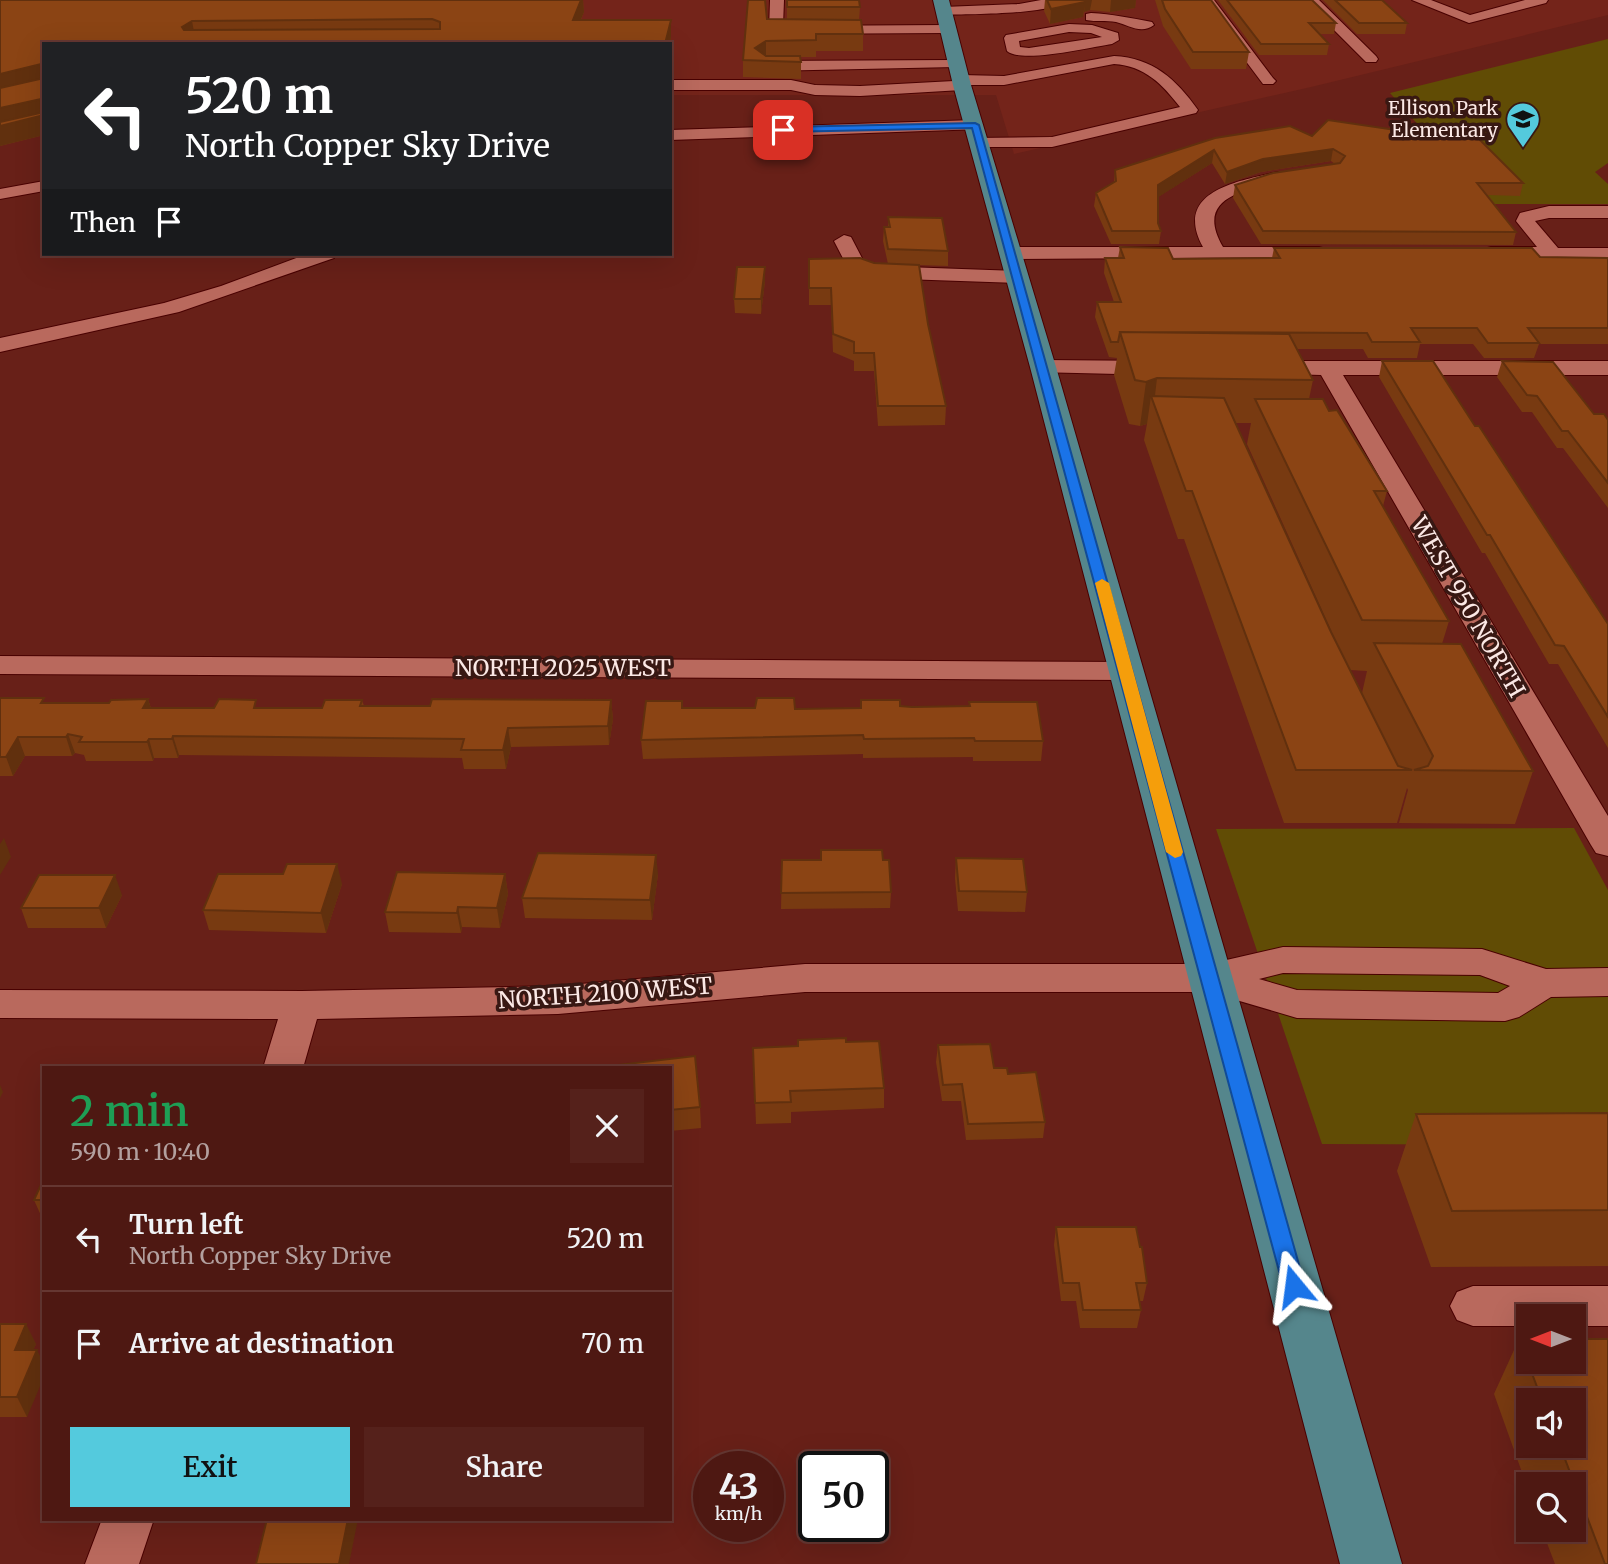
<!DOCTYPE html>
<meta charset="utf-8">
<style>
body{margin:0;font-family:Merriweather,serif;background:#55211b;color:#f1f3f6;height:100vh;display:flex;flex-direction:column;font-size:26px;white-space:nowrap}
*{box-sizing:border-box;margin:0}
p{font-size:23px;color:#b3a09f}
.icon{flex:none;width:38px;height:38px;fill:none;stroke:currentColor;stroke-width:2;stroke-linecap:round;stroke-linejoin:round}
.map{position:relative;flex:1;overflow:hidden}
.sheet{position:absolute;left:42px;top:1066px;width:630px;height:455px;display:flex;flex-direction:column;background:#4e1812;border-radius:0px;box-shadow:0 7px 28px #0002,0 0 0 2px #653732}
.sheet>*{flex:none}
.top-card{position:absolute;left:42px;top:42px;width:630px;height:214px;border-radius:0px;box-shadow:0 7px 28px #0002,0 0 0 2px #653732;background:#202124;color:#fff;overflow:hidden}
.needle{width:46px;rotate:270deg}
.tools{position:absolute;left:1516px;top:1304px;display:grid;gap:14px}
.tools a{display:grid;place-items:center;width:70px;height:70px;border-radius:0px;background:#4e1812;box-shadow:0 7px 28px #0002,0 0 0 2px #653732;font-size:35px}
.speed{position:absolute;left:693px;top:1451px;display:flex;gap:14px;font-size:35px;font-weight:700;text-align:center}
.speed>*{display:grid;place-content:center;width:91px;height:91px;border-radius:50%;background:#4e1812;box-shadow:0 7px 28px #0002,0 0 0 2px #653732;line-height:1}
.speed small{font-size:18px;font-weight:400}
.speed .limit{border:4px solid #111;border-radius:10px;background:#fff;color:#111}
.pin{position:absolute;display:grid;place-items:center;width:60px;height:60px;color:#fff;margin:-30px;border-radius:14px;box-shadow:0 4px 10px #0006}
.me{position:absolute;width:77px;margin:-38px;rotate:344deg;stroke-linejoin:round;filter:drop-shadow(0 0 5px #0008)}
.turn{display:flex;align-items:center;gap:24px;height:147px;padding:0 28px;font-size:32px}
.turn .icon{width:91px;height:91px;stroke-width:2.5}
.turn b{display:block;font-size:49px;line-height:60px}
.then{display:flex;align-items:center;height:66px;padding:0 28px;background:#0003;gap:14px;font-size:26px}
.round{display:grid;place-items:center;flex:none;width:74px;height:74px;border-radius:0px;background:#55211b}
.overview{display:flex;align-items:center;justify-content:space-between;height:119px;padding:0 28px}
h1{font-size:42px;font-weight:600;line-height:52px;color:#1e9e55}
.button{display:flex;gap:14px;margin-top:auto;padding:14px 28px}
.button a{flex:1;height:80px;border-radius:0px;background:#54cadd;color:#111;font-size:28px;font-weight:600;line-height:80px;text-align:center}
.button a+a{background:#55211b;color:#f1f3f6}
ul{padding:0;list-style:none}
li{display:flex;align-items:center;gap:21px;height:105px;padding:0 28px;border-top:2px solid #653732}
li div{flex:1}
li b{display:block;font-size:26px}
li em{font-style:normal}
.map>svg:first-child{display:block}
.built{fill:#74241a}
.green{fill:#614c05}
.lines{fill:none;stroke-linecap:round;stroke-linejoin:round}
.minor-casing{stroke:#490000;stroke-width:2}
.major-casing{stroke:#490000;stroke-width:2}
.minor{fill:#b9695d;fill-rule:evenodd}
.major{fill:#55868c;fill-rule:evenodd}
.wall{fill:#783a11;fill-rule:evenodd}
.shaded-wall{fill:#61300e}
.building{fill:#8b4414;stroke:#61300e;stroke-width:2;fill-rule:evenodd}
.route{fill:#1a73e8;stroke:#114b97;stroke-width:2}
.slow{fill:#f59e0b}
.labels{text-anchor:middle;stroke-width:7;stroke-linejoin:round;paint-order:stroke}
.far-poi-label{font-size:19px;fill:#fbe8e5;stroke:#381813;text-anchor:end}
.street-label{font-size:23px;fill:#fbe8e5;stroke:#381813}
</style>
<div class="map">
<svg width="1608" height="1564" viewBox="0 0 1608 1564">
<rect width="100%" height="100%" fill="#682018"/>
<path class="built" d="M351 0H1608V15L1311 87 1014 154 996 95H670V44H169Z"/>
<path class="green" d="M1608 39V163L1595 172 1608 184V204H1488L1390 93Z
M1574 828 1608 890V1145L1322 1144 1216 829Z"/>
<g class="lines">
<g class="minor-casing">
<path id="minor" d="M770 0H784L783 26 948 25 955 29 948 33 776 34 769 30Z
M1041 0H1070C1051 15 970 14 943 15L936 11 943 7 1019 4Z
M1200 0H1214L1273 78 1276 81 1273 84H1263Z
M1304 0H1319L1376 56 1378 59 1376 62H1366Z
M1412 0H1431L1470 15 1525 0H1548L1546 3 1469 23Z
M1091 13C1112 14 1131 18 1152 22L1154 25C1141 35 1129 25 1116 22 1106 20 1096 22 1086 20V14Z
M1069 24 1092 25 1118 33 1119 40 1112 44C1091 47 1021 64 1007 51L1004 38 1006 35ZM1069 32 1091 33 1102 37 1029 48 1020 47 1019 41Z
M1114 56C1153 58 1176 79 1198 110L1196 113 1052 147H980L972 142 974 138 1052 137 1180 107C1162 84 1145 66 1114 64L1004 85H970L962 90 860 96 815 95 791 90H670V80H791L815 85 860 86 954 81 956 77 961 75 1004 76Z
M951 60 958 64 956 67 766 71 758 66 766 61Z
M975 120 983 125 981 129 670 140V130Z
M1278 172 1284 173 1287 177 1284 181C1247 190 1193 196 1223 247H1319L1326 249 1329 253 1326 257 1010 259 1003 257 1000 253 1003 249 1010 247H1203C1172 191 1239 181 1278 172Z
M44 181V191L0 199V189Z
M1549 206H1608V218H1549L1535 221 1558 248H1608V260L1484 257 1481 253 1484 249 1491 247H1537L1516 221 1520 213Z
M844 235 851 237 863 260 877 266 1018 271 1025 273 1028 277 1025 281 1018 283 874 278 848 268 834 241Z
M307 254H337L334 258 179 312 0 352V338L164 303 221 286Z
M1043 360 1160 361 1168 363 1171 368 1168 373 1160 375 1035 372 1032 367 1035 362Z
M1263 361H1608V375H1343L1608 816V856L1596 853 1591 845 1321 375 1255 373 1252 368 1255 363Z
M0 656 1126 662 1137 665 1141 671 1137 677 1126 680 0 674Z
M1283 947 1482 949 1546 969 1608 968V996L1551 997 1519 1017 1505 1021 1297 1018 1209 992H805L558 1014 317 1019 303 1068H263L278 1019 0 1018V990L302 991 558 986 805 964H1209ZM1283 973 1480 975 1510 986 1498 993 1297 990 1259 979Z
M1473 1286H1608V1326H1573V1316H1528V1326H1473L1457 1320 1450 1306 1457 1292Z
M102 1519H154L139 1564H85Z"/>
</g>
<g class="major-casing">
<path id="major" d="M933 0H949L971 85 1056 367 1402 1564H1340L1030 367 953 85Z"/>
</g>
<use href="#minor" class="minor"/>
<use href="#major" class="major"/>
</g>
<path class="wall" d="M0 0H583L584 12 581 20H671V36L670 44H44V135L0 146Z
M787 0 860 7 859 20 863 34V51H816V57H801V79L743 77V60L767 19H787Z
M1045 0H1136L1135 8 1110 12 1090 10 1084 12 1083 17 1050 24 1044 11Z
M1155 0H1211L1249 52 1246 69H1191L1163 26Z
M1218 0H1312L1336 23 1334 34H1319L1329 44 1327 55H1259Z
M1323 0H1382L1407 23 1405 34H1357Z
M1312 136 1523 183 1520 196 1488 195 1516 232 1513 245 1261 244 1233 198 1235 185 1335 164 1331 161 1261 172 1225 184 1212 163 1158 197V223L1161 231 1159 244H1111L1094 206 1096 193 1114 182 1115 170 1215 138Z
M888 217 948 251V266L888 264 883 241 884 227H888Z
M1120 247 1173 259 1272 258 1274 248 1540 257 1608 258V344H1539L1534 358H1484L1473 344H1420L1417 358H1368L1363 349H1297L1313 380 1309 399 1329 411 1387 491 1383 506 1449 621 1442 644 1533 771 1515 824 1399 823 1408 790 1407 788 1397 823H1284L1184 539H1178L1144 440 1147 424 1140 426 1129 424 1114 375 1117 358 1109 357 1095 317 1097 302H1114L1104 273 1105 258H1118ZM1235 423H1251L1247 444 1343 657ZM1350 670 1367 671 1362 693Z
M809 259 928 324 946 406 945 425 878 426 874 371H854V361L833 352 831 305H809Z
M765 281 761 314 735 313 734 299Z
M1382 361 1608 624V748L1558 664H1549L1485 553H1482L1379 377Z
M1502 361 1594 414 1608 420V508L1563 448H1557L1532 412H1522L1497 377Z
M0 698 46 703H109L148 699 151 708H322L362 700 364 706H430L611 700 613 719 609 745 511 747 506 769H464L462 758 179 755 178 758H154L153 761H86L84 755 75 753 72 756H25L13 776H0Z
M861 700 912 707 969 706V702L1043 741 1041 761H973V757L863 758V754L643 759 641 740 683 708H860Z
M956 858 1027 892 1025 912 958 911 955 878Z
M782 860 891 892 890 908 781 909Z
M505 874 508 894 500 928 462 927 461 933 389 932 385 912Z
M658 874 652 920 525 918 522 898Z
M342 884 326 933 209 930 203 910Z
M122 895 106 928H28L21 908Z
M846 1042 884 1088V1108L791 1112V1123L756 1124 753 1048 798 1046Z
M938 1045 1008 1074 1045 1122 1043 1138 966 1140 961 1101H942L936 1062Z
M670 1068 700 1107 701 1128 670 1131Z
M1608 1113V1266L1431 1267 1397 1171 1416 1114Z
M44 1178V1220H43L34 1200Z
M1056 1227 1147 1283 1143 1301H1139L1141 1310 1137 1328H1080L1076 1301H1061L1054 1245Z
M0 1324 36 1344 33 1350 27 1417H0Z
M1519 1339H1528V1362H1573V1339H1608V1564H1555L1542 1530H1573V1484H1528V1489L1494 1394ZM1528 1400H1573V1446H1528Z"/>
<path class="shaded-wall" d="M581 0H583L584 12 574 36 573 20Z
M1085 0H1092L1090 10 1084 12Z
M1111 0H1136L1135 8 1110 12Z
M1085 2 1083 17 1050 24 1051 9Z
M671 20V36L670 44H665Z
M192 21 195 37 185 44 182 27Z
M766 41V58L755 48Z
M41 64 44 82 0 92V74Z
M41 99 44 110V135L0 146V108Z
M1333 149 1331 161 1261 172 1225 184 1227 172 1263 159Z
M1214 150 1212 163 1157 198 1158 185Z
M765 267V281L761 314V299Z
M1157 378 1154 404 1151 396 1147 424 1140 426 1146 382Z
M148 699 154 718 143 708Z
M611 700 613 719 609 745 608 726Z
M508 728 511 747 506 769 503 750Z
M68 734 75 753 72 756 66 737Z
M173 736 179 755 178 758 172 739Z
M18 737 25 756 13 776 6 757Z
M149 739 154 758 153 761 147 742Z
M4 838 11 857 0 875V844Z
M656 855 658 874 652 920 650 900Z
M337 864 342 884 326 933 321 913Z
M505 874 508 894 500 928 497 908Z
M115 875 122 895 106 928 99 908Z
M458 907 462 927 461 933 457 913Z
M0 1085 3 1092 0 1098Z
M26 1324 36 1344 25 1370 15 1350Z
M37 1350 44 1364V1377L27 1417 17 1397Z
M348 1519H358L349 1564H339Z"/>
<path class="building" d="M0 0H581L573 20H671L665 44H44V115L0 126V122L40 113 41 99 0 108V88L40 79 41 64 0 74ZM432 19 440 22V29L184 30 182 27 192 21Z
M748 0H765L767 19 861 20 863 34H816V40L766 41 755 48 766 56H800L801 62 743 60Z
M787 0H859L860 7H787Z
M1047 0H1085V2L1051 9Z
M1162 0H1211L1249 52H1193L1165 9Z
M1227 0H1312L1336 23H1309L1329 44H1261Z
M1335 0H1382L1407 23H1359Z
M1328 120 1430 135H1475L1523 183H1477L1516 232 1263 231 1235 185 1273 173 1340 163 1345 156 1333 149 1263 159 1227 172 1214 150 1158 185V223L1161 231H1112L1096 193 1116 181 1115 170 1215 138 1290 126 1312 136Z
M888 217 942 218 948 251 888 249 884 227H890Z
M1120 247 1168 248 1173 259 1280 258 1274 248H1532L1540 257 1608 258V328H1528L1539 343H1488L1477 328H1411L1420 342H1372L1367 333 1120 332 1118 342H1111L1097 302H1121L1105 258H1124Z
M860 258 874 263 919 265 928 324 946 406H878L874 353H854V342L833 334 831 288H809V259Z
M737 267H765L761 299H734Z
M1120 332 1289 334 1313 380 1157 378 1146 382 1135 380Z
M1382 361H1433L1475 426H1479L1608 624V717L1564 646 1555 645 1490 535H1487Z
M1502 361 1553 362 1594 414H1604L1608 420V483L1568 431H1562L1537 396 1527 395Z
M1151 396 1224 398 1331 632 1398 766 1412 770H1296L1192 491H1186Z
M1255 399H1323L1329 411 1337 410 1387 491H1374L1449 621 1362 620Z
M1374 643 1461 644 1533 771 1414 770 1428 766 1433 756Z
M0 698H44L41 703H109L111 700 148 699 143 708H214L219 699 256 700 254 708H322L325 700H362L360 706H430L432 699 611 700 608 726 508 728 503 750H461L464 739 173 736 172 739H149L147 742H79L82 737 68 734 66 737H18L6 757H0Z
M757 698H794L795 709 861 708V700H900V706L912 707 970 706 969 702H1037L1043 741H975L974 738 864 739 863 735 641 740 646 701H682V708H755Z
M821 850H882L883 860H889L891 892 781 893 782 860H821Z
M538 853 656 855 650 900 522 898Z
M956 858 1023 859 1027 892 959 891Z
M287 864H337L321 913 203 910 218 874H283Z
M397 872 505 874 497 908 458 907 457 913 385 912Z
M39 875H115L99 908H21Z
M846 1038V1042L879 1041 884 1088 790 1091 791 1102 755 1103 753 1048 798 1046V1040Z
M990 1044 994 1068H1007L1008 1074 1036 1072 1045 1122 968 1124 962 1084 943 1085 938 1045Z
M695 1056 700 1107 670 1110V1068H592Z
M1608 1113V1210L1452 1211 1416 1114Z
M44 1178V1200H34Z
M1056 1227H1136L1140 1247H1142L1147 1283H1136L1141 1310H1083L1079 1283H1063Z
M0 1324H26L15 1350H37L17 1397H0Z
M1519 1339H1528V1362H1573V1339H1608V1564H1605L1560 1446H1573V1400H1542Z
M267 1519H348L339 1564H256Z"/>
<path class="route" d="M975 123 979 125 1305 1286 1302 1293 1294 1296 1286 1293 1283 1286 972 128 783 132 779 130 783 127Z"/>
<path class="slow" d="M1102 579 1109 583 1183 852 1181 856 1175 858 1166 852 1095 583Z"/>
<defs>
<g id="school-pin" transform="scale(1.75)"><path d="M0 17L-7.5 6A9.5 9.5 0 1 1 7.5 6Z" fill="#54cadd" stroke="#381813"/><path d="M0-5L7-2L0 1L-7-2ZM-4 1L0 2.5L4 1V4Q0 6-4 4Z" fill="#111"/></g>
</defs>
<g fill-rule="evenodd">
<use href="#school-pin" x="1523" y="119"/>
</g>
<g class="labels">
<g class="far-poi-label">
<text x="1498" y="115">Ellison Park<tspan x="1498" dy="22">Elementary</tspan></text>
</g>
<g class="street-label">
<text transform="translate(1468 607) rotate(60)" y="8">WEST 950 NORTH</text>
<text x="563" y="676">NORTH 2025 WEST</text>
<text transform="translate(605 993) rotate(-4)" y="8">NORTH 2100 WEST</text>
</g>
</g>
</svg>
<div class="tools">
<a><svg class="needle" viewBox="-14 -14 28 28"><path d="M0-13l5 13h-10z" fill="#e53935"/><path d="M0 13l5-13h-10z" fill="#b3a09f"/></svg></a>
<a><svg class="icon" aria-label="sound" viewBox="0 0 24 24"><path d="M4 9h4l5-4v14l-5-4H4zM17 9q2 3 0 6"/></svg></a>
<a><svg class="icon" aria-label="search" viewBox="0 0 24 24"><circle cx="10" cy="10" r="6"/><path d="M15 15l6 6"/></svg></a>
</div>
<div class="speed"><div>43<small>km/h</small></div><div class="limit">50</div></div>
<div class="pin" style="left:783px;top:130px;background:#d93025"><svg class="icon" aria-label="arrive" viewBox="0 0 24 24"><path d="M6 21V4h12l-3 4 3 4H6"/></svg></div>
<svg class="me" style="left:1294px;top:1286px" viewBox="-20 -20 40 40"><path d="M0-17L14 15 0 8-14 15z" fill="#1a73e8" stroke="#fff" stroke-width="4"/></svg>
<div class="top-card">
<div class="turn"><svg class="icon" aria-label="left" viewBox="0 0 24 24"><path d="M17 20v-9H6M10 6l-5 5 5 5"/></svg><div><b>520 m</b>North Copper Sky Drive</div></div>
<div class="then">Then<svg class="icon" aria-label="arrive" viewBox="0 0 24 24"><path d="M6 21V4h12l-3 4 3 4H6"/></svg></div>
</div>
<section class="sheet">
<div class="overview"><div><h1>2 min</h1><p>590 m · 10:40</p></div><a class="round"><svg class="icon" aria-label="close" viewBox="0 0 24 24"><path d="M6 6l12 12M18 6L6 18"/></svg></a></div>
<ul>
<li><svg class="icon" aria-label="left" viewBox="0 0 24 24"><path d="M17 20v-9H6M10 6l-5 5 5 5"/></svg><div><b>Turn left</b><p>North Copper Sky Drive</p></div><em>520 m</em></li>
<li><svg class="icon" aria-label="arrive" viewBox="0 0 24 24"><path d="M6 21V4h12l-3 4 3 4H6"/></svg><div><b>Arrive at destination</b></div><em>70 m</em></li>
</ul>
<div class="button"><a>Exit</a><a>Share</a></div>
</section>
</div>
